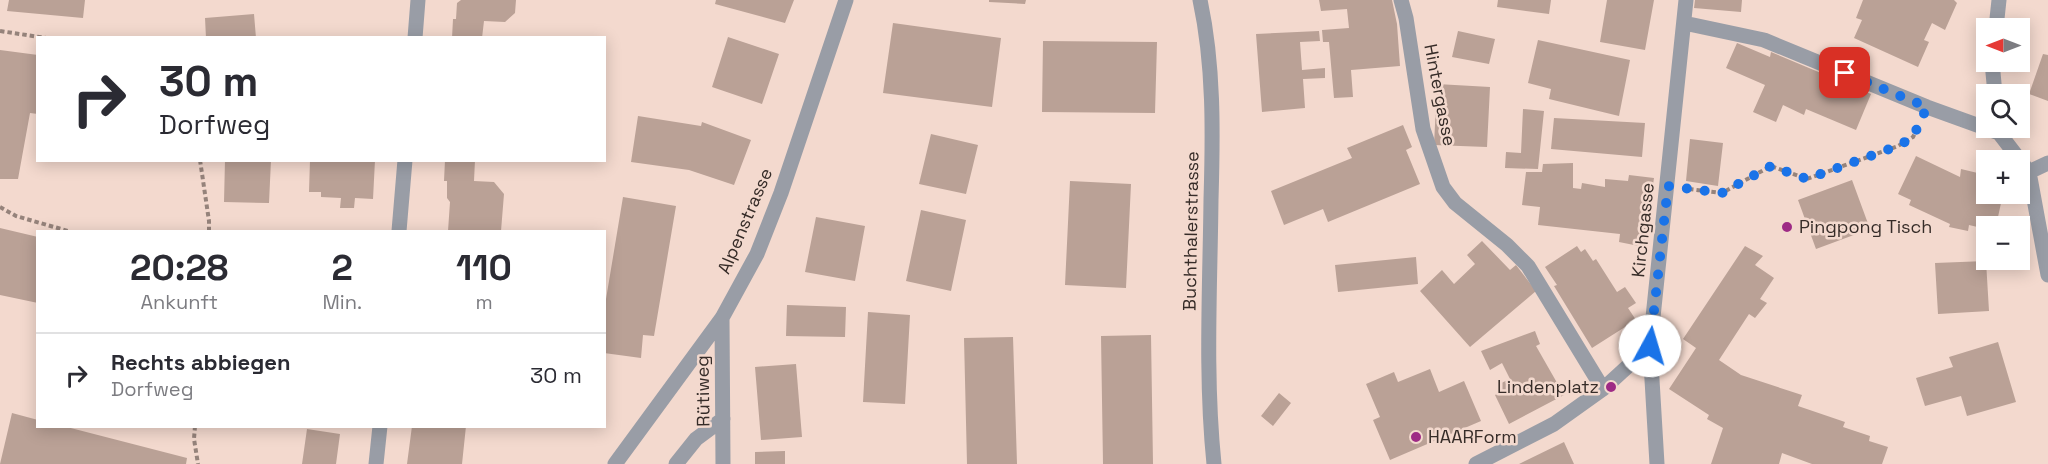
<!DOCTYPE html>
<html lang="de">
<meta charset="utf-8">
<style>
body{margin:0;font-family:"Space Grotesk",sans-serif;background:#f7f7f7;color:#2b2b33;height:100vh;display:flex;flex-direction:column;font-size:22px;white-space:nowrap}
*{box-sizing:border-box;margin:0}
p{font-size:20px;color:#7c7c81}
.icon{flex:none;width:33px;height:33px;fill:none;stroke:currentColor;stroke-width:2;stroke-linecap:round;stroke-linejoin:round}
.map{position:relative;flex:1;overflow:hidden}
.details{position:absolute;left:36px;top:230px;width:570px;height:198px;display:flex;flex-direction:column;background:#fff;border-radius:0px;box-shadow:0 3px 15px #0003}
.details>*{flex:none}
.banner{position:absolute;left:36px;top:36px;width:570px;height:126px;border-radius:0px;box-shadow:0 3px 15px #0003;background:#fff;color:#2b2b33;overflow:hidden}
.needle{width:39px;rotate:270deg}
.buttons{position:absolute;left:1976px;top:18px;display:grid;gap:12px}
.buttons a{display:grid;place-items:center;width:54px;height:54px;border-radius:0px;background:#fff;box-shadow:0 3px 15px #0003;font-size:30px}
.pin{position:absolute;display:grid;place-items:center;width:51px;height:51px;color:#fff;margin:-26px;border-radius:12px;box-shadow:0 3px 9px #0006}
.me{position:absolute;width:66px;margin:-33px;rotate:6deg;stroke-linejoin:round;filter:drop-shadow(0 0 4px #0008)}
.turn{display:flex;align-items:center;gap:21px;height:126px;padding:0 24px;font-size:27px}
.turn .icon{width:78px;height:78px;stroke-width:2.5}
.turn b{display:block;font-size:42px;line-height:51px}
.eta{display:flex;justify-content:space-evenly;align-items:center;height:102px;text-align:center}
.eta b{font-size:36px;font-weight:700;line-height:42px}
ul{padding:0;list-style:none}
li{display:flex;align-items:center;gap:18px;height:84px;padding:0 24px;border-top:2px solid #e1e1e2}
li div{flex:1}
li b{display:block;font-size:22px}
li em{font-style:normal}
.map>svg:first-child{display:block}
.building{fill:#baa196}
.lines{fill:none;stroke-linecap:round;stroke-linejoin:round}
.path{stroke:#95837b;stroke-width:4;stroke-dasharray:4.5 3;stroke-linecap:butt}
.minor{stroke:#999da6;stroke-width:15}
.route{stroke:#1a73e8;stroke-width:10;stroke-dasharray:0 18}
.poi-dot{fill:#9e2a85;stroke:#f3d9ce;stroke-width:2}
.labels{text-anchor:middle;stroke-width:5;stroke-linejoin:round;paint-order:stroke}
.street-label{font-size:18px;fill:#362c28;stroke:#f3d9ce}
.poi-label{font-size:18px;fill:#362c28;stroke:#f3d9ce;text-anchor:start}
</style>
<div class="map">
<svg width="2048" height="464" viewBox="0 0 2048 464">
<rect width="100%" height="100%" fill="#f3d9ce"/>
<path class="building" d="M9 0H85L83 18 7 11Z
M461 0H516L515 13 505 22 484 21 482 38H452L453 19H456L457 3Z
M716 0H794L785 23 715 4Z
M989 0H1026L1025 4 989 2Z
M1319 0H1392L1397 24 1400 66 1351 70 1353 97 1334 98 1329 42H1323L1322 30 1349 28 1347 9 1321 11Z
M1498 0H1551L1549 14 1497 7Z
M1607 0H1654L1645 50 1600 42Z
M1695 0H1742L1741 12 1694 8Z
M1863 0H1954L1957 3 1945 30 1932 23 1924 40 1929 42 1918 67 1854 38 1862 20 1856 18Z
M254 14 256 38H206L205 18Z
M893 23 1001 38 992 107 883 93Z
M1319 31 1320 41 1300 42 1302 70 1325 68V78L1303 79 1305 108 1262 112 1256 34Z
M1458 31 1495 39 1489 64 1452 57Z
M728 37 779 54 762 104 712 87Z
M1538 40 1630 60 1619 116 1549 99 1551 89 1528 83Z
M1043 41 1157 42 1155 113 1042 112Z
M1737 43 1770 57 1771 52 1871 94 1856 130 1806 109 1804 115 1783 105 1776 122 1753 112 1765 85 1726 68Z
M0 50 38 55V114L30 113 18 179H0Z
M2043 54 2048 55V101L2029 94Z
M1437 84 1490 87 1487 147 1434 145Z
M1523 109 1544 111 1538 169 1505 168 1506 152 1521 153Z
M638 116 701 126 702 122 751 140 734 185 689 170 631 162Z
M1554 118 1645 123 1642 157 1551 149Z
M1403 125 1412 147 1406 150 1420 184 1328 222 1323 209 1284 225 1271 191 1352 158 1347 148Z
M931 134 978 145 966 194 919 184Z
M1690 139 1723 143 1718 186 1686 181Z
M1916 156 1960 177 1961 169 1986 175V194H2003L1996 226H1986V229L1969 225 1968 231 1949 227 1950 224 1909 205 1911 200 1898 194Z
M225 160H271L269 203 224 202Z
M310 160H375L373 199 355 198 354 208H340L341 198 321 197V192H309Z
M445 160H475L474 181 494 182 504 194 501 231H448L450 202 447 198V181H444Z
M1573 163V188L1581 189 1582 183 1605 187V179L1628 181 1629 175 1654 178 1644 247 1619 242 1620 234 1538 225 1540 207 1522 205 1526 172H1542L1543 164Z
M1852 180 1870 229 1816 249 1798 200Z
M1070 181 1131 184 1126 288 1065 285Z
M623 197 676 206 654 336 643 335 641 358 604 353V311Z
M921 210 966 220 951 291 906 281Z
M816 217 865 226 855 281 805 272Z
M0 228 38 237V303L0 295Z
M1482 241 1510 270 1516 265 1536 291 1470 347 1420 291 1442 270 1454 284 1475 264 1467 255Z
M1577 246 1581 252 1585 249 1593 261 1596 259 1617 292 1625 287 1636 303 1628 308 1636 320 1592 348 1554 286 1557 285 1545 267Z
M1745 246 1763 256 1755 265 1774 278 1760 299 1767 303 1755 318 1749 314 1719 360 1741 375 1802 395 1798 406 1845 422 1843 427 1870 436 1869 441 1888 447 1882 464H1812L1782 453 1779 464H1711L1723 428 1707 419 1709 415 1669 389 1696 348 1683 339Z
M1416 257 1418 284 1338 292 1335 265Z
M1986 261 1989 311 1938 314 1935 263Z
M787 305 846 307 845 337 786 336Z
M868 312 910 315 905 404 863 402Z
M1535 331 1540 344 1536 346 1564 395 1509 424 1495 395 1503 391 1499 384 1510 379 1502 363 1490 370 1481 351Z
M1151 335 1153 464H1103L1101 336Z
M1013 337 1017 464H967L964 338Z
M1998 342 2016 402 1967 416 1961 396 1925 406 1916 378 1953 367 1949 357Z
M796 364 802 437 761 440 755 367Z
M1430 369 1439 392 1464 381 1481 421 1390 460 1373 420 1380 417 1366 384 1394 372 1398 382Z
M1279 393 1291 403 1273 426 1261 416Z
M12 413 38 420V426H63L187 458 186 464H0Z
M412 426H466L462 464H407Z
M307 429 340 434 336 464H302Z
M1564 442 1574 464H1519Z
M785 451V464H755V452Z"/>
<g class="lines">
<path class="path" d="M0 31 46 38
M200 160 209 221V231
M1689 189 1722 193 1771 166 1807 179 1898 146 1913 137 1917 129
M0 207 16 216 68 231
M195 426 194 439 198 464"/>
<path class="minor" d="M1200 0C1214 65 1213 133 1211 200 1210 288 1205 376 1214 464
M1401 0 1406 18 1423 129 1443 187 1455 203 1507 245 1528 266 1603 389
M1684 23 1764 40 1927 107 1999 133
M1996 28 1999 0
M415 38 418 0
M1992 62 1995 94
M1998 128 1999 133 2029 172 2048 275
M2029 172 2048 163
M399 231 405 160
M722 318 723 464
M376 464 380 426
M615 464 722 318 757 254 781 193 846 0
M676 464 696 439 723 419
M1476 464 1554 424 1603 389 1650 346
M1657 464 1650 346 1686 0"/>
</g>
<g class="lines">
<path class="route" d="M1650 346 1668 186 1722 193 1771 166 1807 179 1898 146 1913 137 1927 107 1845 73"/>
</g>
<g class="poi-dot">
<circle cx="1787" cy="227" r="6"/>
<circle cx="1611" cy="387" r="6"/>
<circle cx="1416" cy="437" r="6"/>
</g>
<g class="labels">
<g class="street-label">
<text transform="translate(1440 95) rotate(79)" y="6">Hintergasse</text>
<text transform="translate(745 221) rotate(-67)" y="6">Alpenstrasse</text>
<text transform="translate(1643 230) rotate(-84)" y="6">Kirchgasse</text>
<text transform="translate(1191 231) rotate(-89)" y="6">Buchthalerstrasse</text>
<text transform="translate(703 391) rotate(-91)" y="6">Rütiweg</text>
</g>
<g class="poi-label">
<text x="1799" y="233">Pingpong Tisch</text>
<text x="1599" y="393" text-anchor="end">Lindenplatz</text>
<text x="1428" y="443">HAARForm</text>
</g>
</g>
</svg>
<div class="buttons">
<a><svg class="needle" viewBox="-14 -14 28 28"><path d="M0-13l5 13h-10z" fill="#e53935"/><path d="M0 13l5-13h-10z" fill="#7c7c81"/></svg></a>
<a><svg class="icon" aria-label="search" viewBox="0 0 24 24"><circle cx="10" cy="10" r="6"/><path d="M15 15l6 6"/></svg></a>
<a>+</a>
<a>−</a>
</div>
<div class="pin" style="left:1845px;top:73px;background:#d93025"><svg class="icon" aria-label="arrive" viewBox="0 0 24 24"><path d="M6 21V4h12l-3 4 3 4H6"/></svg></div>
<svg class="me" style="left:1650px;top:346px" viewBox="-20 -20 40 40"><circle r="19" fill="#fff"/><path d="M0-13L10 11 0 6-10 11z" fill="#1a73e8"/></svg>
<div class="banner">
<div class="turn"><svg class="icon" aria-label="right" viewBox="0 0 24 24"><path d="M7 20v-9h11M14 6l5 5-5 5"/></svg><div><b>30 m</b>Dorfweg</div></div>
</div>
<section class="details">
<div class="eta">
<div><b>20:28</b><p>Ankunft</p></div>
<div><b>2</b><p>Min.</p></div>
<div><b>110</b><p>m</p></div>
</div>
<ul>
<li><svg class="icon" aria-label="right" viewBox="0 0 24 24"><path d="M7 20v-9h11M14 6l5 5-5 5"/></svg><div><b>Rechts abbiegen</b><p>Dorfweg</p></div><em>30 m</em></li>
</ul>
</section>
</div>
